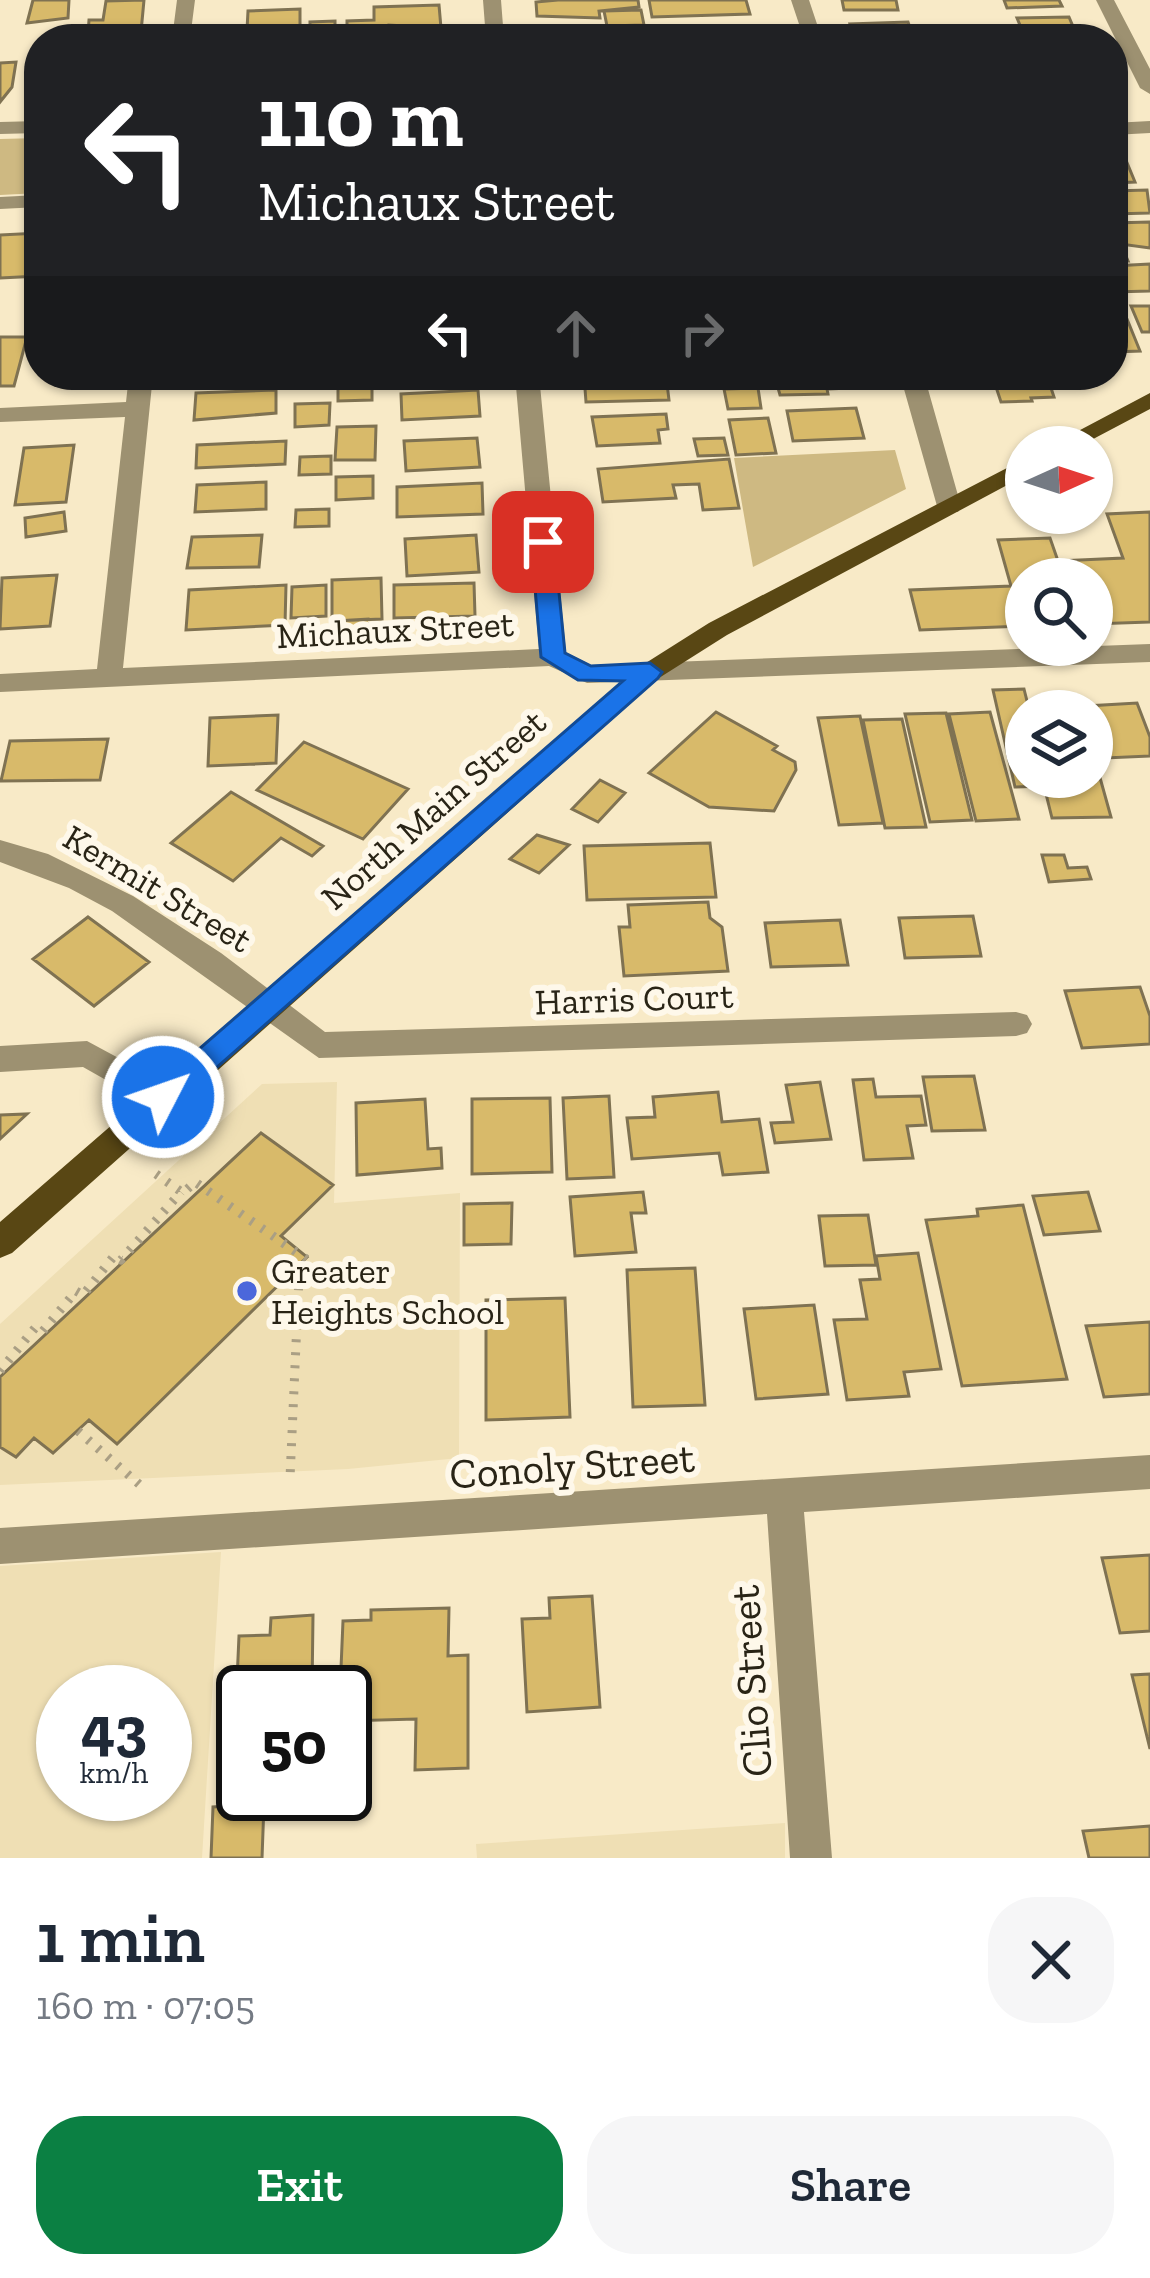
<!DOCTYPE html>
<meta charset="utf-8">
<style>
body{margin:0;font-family:"Zilla Slab",serif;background:#f6f6f7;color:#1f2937;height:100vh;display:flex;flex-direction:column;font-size:45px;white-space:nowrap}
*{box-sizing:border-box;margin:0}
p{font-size:39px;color:#747a83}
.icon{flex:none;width:66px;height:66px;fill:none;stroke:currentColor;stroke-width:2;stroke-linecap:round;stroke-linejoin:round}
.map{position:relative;height:1858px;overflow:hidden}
.sheet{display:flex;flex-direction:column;background:#fff;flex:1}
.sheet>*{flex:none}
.hud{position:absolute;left:24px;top:24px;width:1104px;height:366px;border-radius:48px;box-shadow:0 3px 9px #0004;background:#202124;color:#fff;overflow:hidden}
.needle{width:78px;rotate:87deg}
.buttons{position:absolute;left:1005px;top:426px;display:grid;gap:24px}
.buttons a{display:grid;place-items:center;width:108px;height:108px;border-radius:50%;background:#fff;box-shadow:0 3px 9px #0004;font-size:60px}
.speed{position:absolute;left:36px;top:1665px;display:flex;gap:24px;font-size:60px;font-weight:700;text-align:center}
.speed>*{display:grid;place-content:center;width:156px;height:156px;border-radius:50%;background:#fff;box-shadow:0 3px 9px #0004;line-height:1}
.speed small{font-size:30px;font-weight:400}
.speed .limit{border:6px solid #111;border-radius:18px;background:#fff;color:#111}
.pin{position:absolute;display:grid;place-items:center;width:102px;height:102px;color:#fff;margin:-51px;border-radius:24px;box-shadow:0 6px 18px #0006}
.me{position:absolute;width:132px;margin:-66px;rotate:49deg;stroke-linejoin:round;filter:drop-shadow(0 0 9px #0008)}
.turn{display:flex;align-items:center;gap:42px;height:252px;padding:0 36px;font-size:54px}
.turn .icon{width:156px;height:156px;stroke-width:2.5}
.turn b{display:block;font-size:84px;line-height:102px}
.lanes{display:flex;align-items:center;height:114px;padding:0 36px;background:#0003;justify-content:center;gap:60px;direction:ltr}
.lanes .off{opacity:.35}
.round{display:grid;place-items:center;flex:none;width:126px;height:126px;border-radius:48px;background:#f6f6f7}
.summary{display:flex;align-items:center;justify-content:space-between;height:204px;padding:0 36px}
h1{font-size:72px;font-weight:600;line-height:90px}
.cta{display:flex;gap:24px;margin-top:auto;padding:24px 36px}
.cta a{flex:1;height:138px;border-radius:48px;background:#0b8043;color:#fff;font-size:48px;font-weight:600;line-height:138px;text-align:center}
.cta a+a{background:#f6f6f7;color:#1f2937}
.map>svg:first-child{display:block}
.built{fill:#efdfb4;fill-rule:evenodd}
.green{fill:#ceb982}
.building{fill:#d8ba6a;stroke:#7f7252;stroke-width:3}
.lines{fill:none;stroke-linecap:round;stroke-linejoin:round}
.path{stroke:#aa9f84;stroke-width:9;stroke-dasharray:3 10;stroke-linecap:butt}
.minor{fill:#9d9171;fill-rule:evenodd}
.major{fill:#594714;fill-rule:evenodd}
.route{fill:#1a73e8;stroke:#114b97;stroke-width:3}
.poi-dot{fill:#4b67db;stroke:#fef8ea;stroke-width:4.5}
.labels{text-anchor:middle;stroke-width:12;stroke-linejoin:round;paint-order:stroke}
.street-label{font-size:36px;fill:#292416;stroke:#fef8ea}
.poi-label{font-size:36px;fill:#292416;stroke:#fef8ea;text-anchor:start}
.near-street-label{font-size:42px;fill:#292416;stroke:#fef8ea}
</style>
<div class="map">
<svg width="1150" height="1858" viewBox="0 0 1150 1858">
<rect width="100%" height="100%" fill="#f8eac7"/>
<path class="built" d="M337 1082 334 1203 460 1193 459 1458 348 1469 0 1485V1324L262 1084Z
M221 1552 202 1858H0V1566ZM63 1692H165V1794H63Z
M785 1823V1858H477L476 1844Z"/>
<path class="green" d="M39 138V193L0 195V139Z
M895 450 906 489 753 567 734 458Z"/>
<path class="building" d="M33 0H69L68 18 27 23Z
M144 0 141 32 129 33 128 39H100V33L88 34 89 20H103L106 1Z
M558 0H638L639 7 599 11 600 18 537 16 536 2Z
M649 0H746L750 14 652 17Z
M842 0H896L898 10H844Z
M1004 0H1059L1062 6 1007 8Z
M439 5 441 28 389 25V34L347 35V21L374 20V7Z
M300 9V28L247 30 248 11Z
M641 10 644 25 607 26 604 11Z
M1069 17 1077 36 1025 37 1017 18Z
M335 21V36L310 37V22Z
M908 22 914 39H855L850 24Z
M763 28 766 39H692L690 30Z
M600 29 601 39H548L547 30Z
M16 62 12 87 0 102V63Z
M1113 153H1123L1135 182 1113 183Z
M1147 190 1150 213 1113 214V191Z
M1150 222V248L1121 244 1128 261H1113V223Z
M39 233V276L0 278V235Z
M1150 264V291L1113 292V266Z
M1131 306H1150V332H1142Z
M1127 319 1140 351 1113 352V320Z
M0 337H27L14 386H0Z
M584 375H666L669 400 586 402Z
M760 375H855L857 382H847L849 388 827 389 828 394 780 395 775 377Z
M978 375H1044L1047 384 981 386Z
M372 379V400L338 401V381Z
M1050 385 1054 397 1031 398 1032 401 1001 402 996 387Z
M758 388 761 408 728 409 724 389Z
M276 390V413L194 420 196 393Z
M478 390 480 416 402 420 401 394Z
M330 403 329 425 295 427V404Z
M856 408 864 438 793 441 787 411Z
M666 414 668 429 658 430 660 443 597 446 592 417Z
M768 418 776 453 736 455 729 420Z
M376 426 375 460H335L337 427Z
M477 438 480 467 406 471 404 441Z
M724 438 728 455 698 456 694 439Z
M286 441 285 464 196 468 197 445Z
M74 445 66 502 15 505 24 448Z
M331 456V474L299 475 300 457Z
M729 459 739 508 703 510 699 484 673 485 676 498 603 502 598 469Z
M373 476V498L336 500V477Z
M266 482V509L195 512 197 485Z
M482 483 483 514 397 517V487Z
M329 509V526L295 527 296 510Z
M64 512 66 531 26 537 25 518Z
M1150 512V622L1092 624V579H1026V626L920 630 910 590 1011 586 998 540 1050 538 1058 561 1123 558 1107 514Z
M262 535 259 567 187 568 192 537Z
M476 535 479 572 407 576 405 539Z
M57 575 50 626 0 629 2 578Z
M381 578 382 619 332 621V580Z
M474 583 475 616 394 618V585Z
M286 585 285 625 186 630 189 590Z
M326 585V616L291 618 292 587Z
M368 619V639L336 640V621Z
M1024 689 1029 709 1082 711H1026V777H1092V749L1111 817 1052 818 1044 786 1015 787 993 690Z
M1137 703 1150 737V756L1105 758 1087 706Z
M716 712 777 746 773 750 795 762 796 770 774 811 709 807 649 773Z
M990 712 1019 819 976 821 949 714Z
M946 713 972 820 930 822 905 714Z
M278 715 276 763 208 766 210 718Z
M860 716 883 823 839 825 818 718Z
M902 719 926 827 885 828 863 720Z
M108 739 100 780 1 781 10 741Z
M304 742 408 789 363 839 257 790Z
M600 780 625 793 598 822 572 809Z
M231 792 323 846 312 856 281 838 233 881 171 843Z
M537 835 569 845 539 873 510 859Z
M710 843 716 897 587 900 584 846Z
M1042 855H1064L1068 868 1087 867 1091 879 1049 882Z
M708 902 710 918 722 927 728 971 624 976 619 927H630L628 905Z
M973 916 981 956 905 958 899 918Z
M88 917 149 962 94 1006 33 959Z
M840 920 848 965 771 967 765 923Z
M1140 987 1150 1016V1044L1082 1048 1065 991Z
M974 1076 985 1130 932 1131 923 1077Z
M873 1079 876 1097 921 1096 926 1125 907 1126 913 1158 864 1160 853 1080Z
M820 1082 831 1139 775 1143 771 1123 793 1122 786 1085Z
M718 1092 722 1122 759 1119 768 1172 723 1175 719 1153 632 1159 627 1118 655 1117 653 1097Z
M609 1096 614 1177 567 1179 563 1098Z
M550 1098 552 1172 472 1174V1099Z
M425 1099 428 1149 441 1148 442 1168 357 1175 356 1103Z
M27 1114 0 1139V1115Z
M261 1133 333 1185 281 1236 307 1257 117 1444 89 1420 53 1453 34 1438 16 1457 0 1447V1377Z
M643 1192 646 1213H631L636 1252 575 1256 570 1197Z
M1088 1192 1100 1231 1044 1235 1033 1196Z
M512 1203 511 1244 464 1245V1204Z
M1023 1205 1067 1379 962 1386 926 1220 978 1216 977 1209Z
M868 1215 876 1265 825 1266 819 1216Z
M918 1253 941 1369 904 1372 909 1396 847 1400 834 1320 867 1319 860 1280 880 1279 876 1256Z
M695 1268 705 1405 633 1407 627 1270Z
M565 1298 570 1417 486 1420V1300Z
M814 1305 828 1394 756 1399 744 1309Z
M1150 1322V1394L1104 1397 1086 1326Z
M1150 1555V1631L1120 1633 1102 1558Z
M592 1596 600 1707 527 1712 522 1619 550 1618 549 1598Z
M449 1608 448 1656 468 1655V1768L415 1770 416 1719 345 1721V1692H340L343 1621 371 1620V1610Z
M313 1615 312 1692H243L241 1753 242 1725H235L239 1636 270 1635 271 1618Z
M1150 1674V1749L1132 1675Z
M264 1804 262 1858H211L213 1807Z
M1150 1826V1858H1089L1083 1831Z"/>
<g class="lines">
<path class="path" d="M156 1174 183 1193 195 1182 312 1263 299 1277 290 1478
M0 1371 35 1328 42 1332 76 1291 83 1295 114 1256 121 1260 181 1192
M78 1431 140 1485"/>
<path class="minor" d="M177 0H195L190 39H172Z
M483 0H501L504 39H486Z
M791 0H809L822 39H804Z
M1096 0H1114L1150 69V94L1140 88Z
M39 121V133L0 134V122Z
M1150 121V133L1113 135V123Z
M39 195V207L0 209V197Z
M129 375H153L123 668 539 649 515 375H539L566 652 591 665 1150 644V662L587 683 549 666 0 692V674L97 669 125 417 0 422V408L126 402Z
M900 375H924L961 506 958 512H940L937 506Z
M0 840 48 854 133 896 221 953 325 1032 1016 1012 1027 1015 1032 1024 1027 1033 1016 1036 319 1058 112 911 69 888 0 862Z
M87 1041 174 1088 179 1097 174 1106 163 1110 152 1106 83 1067 0 1072V1046Z
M1150 1455V1489L804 1512 832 1858H790L767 1514 0 1564V1528Z"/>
<path class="major" d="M1150 393V409L1078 447H1048Z
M1026 458V475L727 635 659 678 12 1253 0 1258V1222L641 666 709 623Z"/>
</g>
<path class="route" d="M543 535 554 542 565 653 591 666 650 663 662 672 658 678 173 1106H153L148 1097 153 1089 623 681 578 680 541 657 531 542Z"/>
<circle class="poi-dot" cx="247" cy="1291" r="12"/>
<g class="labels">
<g class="street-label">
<text transform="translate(395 629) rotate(-3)" y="13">Michaux Street</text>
<text transform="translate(433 809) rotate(-41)" y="13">North Main Street</text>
<text transform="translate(158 888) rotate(31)" y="13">Kermit Street</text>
<text transform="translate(634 998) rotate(-2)" y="13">Harris Court</text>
</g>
<g class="poi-label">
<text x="271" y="1283">Greater<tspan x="271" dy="41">Heights School</tspan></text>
</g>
<g class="near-street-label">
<text transform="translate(572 1465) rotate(-4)" y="15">Conoly Street</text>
<text transform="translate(750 1681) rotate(-94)" y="15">Clio Street</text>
</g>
</g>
</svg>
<div class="buttons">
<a><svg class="needle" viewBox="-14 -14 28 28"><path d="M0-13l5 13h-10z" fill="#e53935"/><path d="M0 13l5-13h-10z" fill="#747a83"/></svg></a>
<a><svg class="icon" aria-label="search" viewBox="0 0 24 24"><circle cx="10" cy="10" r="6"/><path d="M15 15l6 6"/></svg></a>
<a><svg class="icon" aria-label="layers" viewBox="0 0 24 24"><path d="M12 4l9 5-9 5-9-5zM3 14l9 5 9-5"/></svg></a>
</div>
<div class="speed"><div>43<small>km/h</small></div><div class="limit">50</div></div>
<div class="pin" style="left:543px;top:542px;background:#d93025"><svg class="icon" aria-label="arrive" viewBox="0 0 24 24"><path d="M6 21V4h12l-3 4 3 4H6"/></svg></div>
<svg class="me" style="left:163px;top:1097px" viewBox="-20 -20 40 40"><circle r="17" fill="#1a73e8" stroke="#fff" stroke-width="3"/><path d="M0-11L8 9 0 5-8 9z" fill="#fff"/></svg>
<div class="hud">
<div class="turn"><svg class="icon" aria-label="left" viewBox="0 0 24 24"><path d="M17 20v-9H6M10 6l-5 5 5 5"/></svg><div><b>110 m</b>Michaux Street</div></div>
<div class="lanes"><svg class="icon" aria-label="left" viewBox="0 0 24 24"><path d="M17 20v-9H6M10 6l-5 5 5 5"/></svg><svg class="icon off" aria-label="ahead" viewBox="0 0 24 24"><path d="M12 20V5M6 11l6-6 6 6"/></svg><svg class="icon off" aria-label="right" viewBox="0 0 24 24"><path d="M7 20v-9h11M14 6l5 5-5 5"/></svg></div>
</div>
</div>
<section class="sheet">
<div class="summary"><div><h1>1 min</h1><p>160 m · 07:05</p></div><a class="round"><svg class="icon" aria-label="close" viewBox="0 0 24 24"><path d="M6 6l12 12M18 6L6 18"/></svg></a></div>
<div class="cta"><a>Exit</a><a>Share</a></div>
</section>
